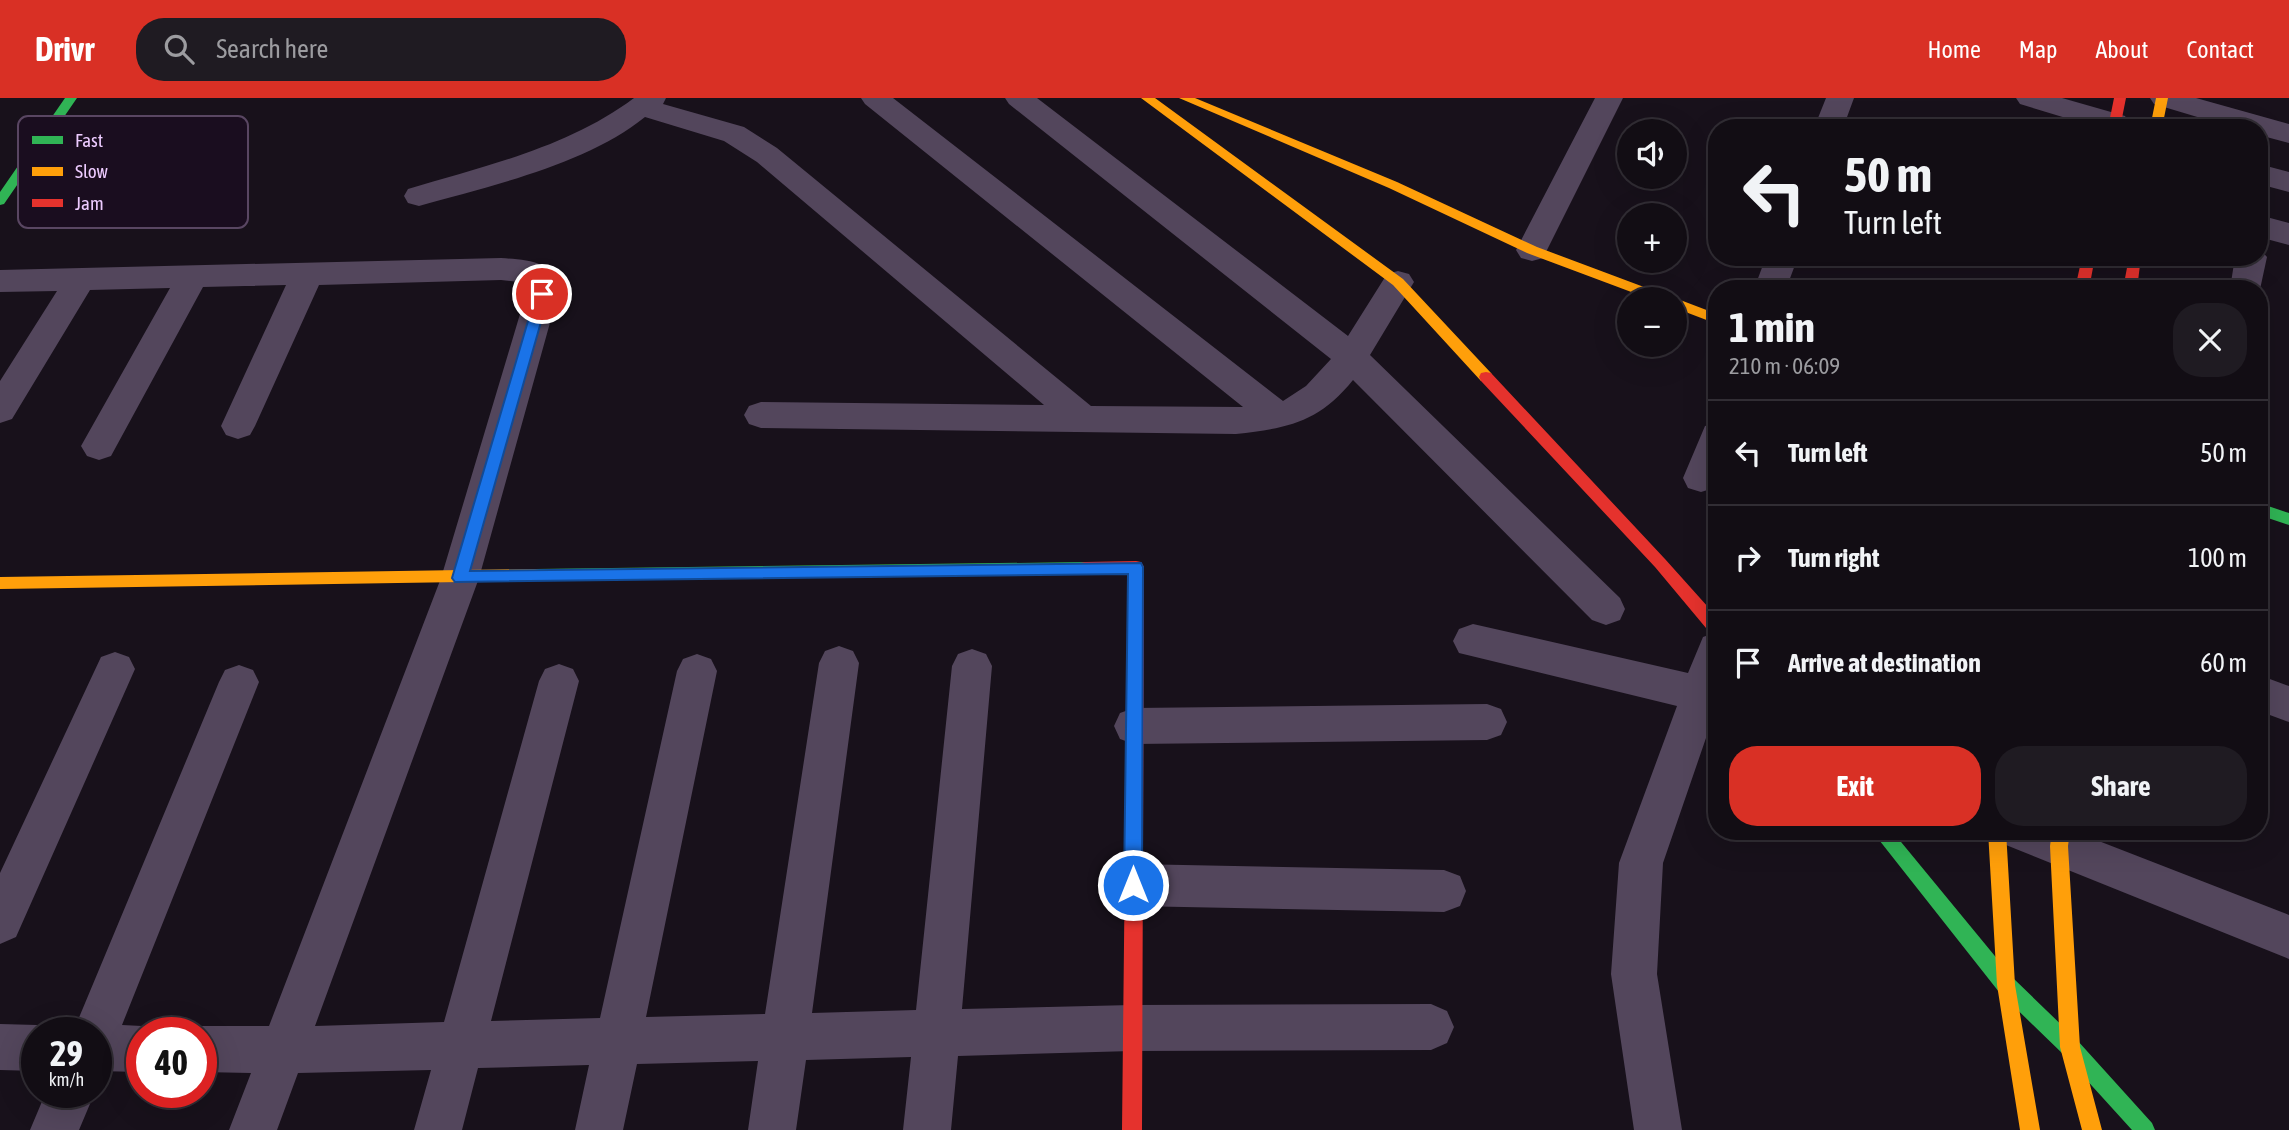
<!DOCTYPE html>
<meta charset="utf-8">
<style>
body{margin:0;font-family:"Asap Condensed",sans-serif;background:#1f1b22;color:#f1f3f6;height:100vh;display:flex;flex-direction:column;font-size:26px;white-space:nowrap}
*{box-sizing:border-box;margin:0}
p{font-size:23px;color:#9c9ca0}
.icon{flex:none;width:38px;height:38px;fill:none;stroke:currentColor;stroke-width:2;stroke-linecap:round;stroke-linejoin:round}
.map{position:relative;flex:1;overflow:hidden}
.panel{position:absolute;left:1708px;top:182px;width:560px;height:560px;display:flex;flex-direction:column;background:#120d14;border-radius:28px;box-shadow:0 7px 28px #0002,0 0 0 2px #312d34}
.panel>*{flex:none}
.guide{position:absolute;left:1708px;top:21px;width:560px;height:147px;border-radius:28px;box-shadow:0 7px 28px #0002,0 0 0 2px #312d34;background:#120d14;color:#f1f3f6;overflow:hidden}
.controls{position:absolute;left:1617px;top:21px;display:grid;gap:14px}
.controls a{display:grid;place-items:center;width:70px;height:70px;border-radius:50%;background:#120d14;box-shadow:0 7px 28px #0002,0 0 0 2px #312d34;font-size:35px}
.speed{position:absolute;left:21px;top:919px;display:flex;gap:14px;font-size:35px;font-weight:700;text-align:center}
.speed>*{display:grid;place-content:center;width:91px;height:91px;border-radius:50%;background:#120d14;box-shadow:0 7px 28px #0002,0 0 0 2px #312d34;line-height:1}
.speed small{font-size:18px;font-weight:400}
.speed .limit{border:10px solid #d22;background:#fff;color:#111}
.pin{position:absolute;display:grid;place-items:center;width:60px;height:60px;color:#fff;margin:-30px;border:4px solid #fff;border-radius:50%;box-shadow:0 2px 7px #0007}
.me{position:absolute;width:77px;margin:-38px;rotate:0deg;stroke-linejoin:round;filter:drop-shadow(0 0 5px #0008)}
.turn{display:flex;align-items:center;gap:24px;height:147px;padding:0 21px;font-size:32px}
.turn .icon{width:91px;height:91px;stroke-width:2.5}
.turn b{display:block;font-size:49px;line-height:60px}
.round{display:grid;place-items:center;flex:none;width:74px;height:74px;border-radius:28px;background:#1f1b22}
.overview{display:flex;align-items:center;justify-content:space-between;height:119px;padding:0 21px}
h1{font-size:42px;font-weight:700;line-height:52px}
.button{display:flex;gap:14px;margin-top:auto;padding:14px 21px}
.button a{flex:1;height:80px;border-radius:28px;background:#d93025;color:#fff;font-size:28px;font-weight:700;line-height:80px;text-align:center}
.button a+a{background:#1f1b22;color:#f1f3f6}
ul{padding:0;list-style:none}
li{display:flex;align-items:center;gap:21px;height:105px;padding:0 21px;border-top:2px solid #312d34}
li div{flex:1}
li b{display:block;font-size:26px}
li em{font-style:normal}
header{display:flex;align-items:center;gap:42px;box-sizing:border-box;height:98px;padding:0 35px;background:#d93025;color:#fff}
header strong{font-size:33px}
nav{display:flex;gap:38px;margin-inline-start:auto;font-size:24px}
.search{width:490px;height:63px;background:#1f1b22;display:flex;align-items:center;gap:18px;box-sizing:border-box;padding:0 24px;border-radius:28px;color:#9c9ca0;font-size:26px}
.map>svg:first-child{display:block}
.lines{fill:none;stroke-linecap:round;stroke-linejoin:round}
.street{fill:#53465c;fill-rule:evenodd}
.fast{fill:#30b455;fill-rule:evenodd}
.slow{fill:#ff9f0a;fill-rule:evenodd}
.jam{fill:#e5322d;fill-rule:evenodd}
.route{fill:#1a73e8;stroke:#114b97;stroke-width:2}
.key{fill:#1a0d1f;stroke:#594662;stroke-width:2}
.key-label{font-size:19px;fill:#edcbff}
</style>
<header>
<strong>Drivr</strong>
<div class="search"><svg class="icon" aria-label="search" viewBox="0 0 24 24"><circle cx="10" cy="10" r="6"/><path d="M15 15l6 6"/></svg>Search here</div>
<nav><a>Home</a><a>Map</a><a>About</a><a>Contact</a></nav>
</header>
<div class="map">
<svg width="2289" height="1032" viewBox="0 0 2289 1032">
<rect width="100%" height="100%" fill="#18111b"/>
<g class="lines">
<path class="street" d="M634 0H666L663 6 744 29 777 50 1091 308 1243 309 865 6 861 0H893L1283 303 1306 288 1331 261 1009 6 1005 0H1037L1348 238 1387 176 1398 173 1409 176 1414 184 1370 257 1620 500 1625 511 1620 522 1606 527 1592 522 1353 282C1318 325 1288 330 1236 336L761 330 749 326 744 317 749 308 761 304 1044 307 757 64 724 43 645 19C587 66 491 88 419 108L408 105 404 98 408 91C485 68 569 49 634 0Z
M1595 0H1623L1543 160 1532 163 1521 160 1516 152Z
M1826 0H1854L1843 30H1814Z
M2016 0H2062L2125 18 2129 25 2126 30H2099L2020 6Z
M2150 0H2196L2289 26V45L2259 37V30H2234L2154 6Z
M2259 66 2289 74V94L2259 86Z
M2259 117 2289 125V147L2259 139Z
M2259 150 2267 159 2259 196V191H2230L2235 159H2259Z
M1766 159H1798L1786 191H1754Z
M501 160C529 162 555 162 558 196L479 480 315 928 444 924 539 583 545 571 559 566 573 571 579 583 491 923 600 920 677 573 683 561 697 556 711 561 717 573 646 919 765 916 819 565 825 553 839 548 853 553 859 565 812 915 916 912 952 568 958 556 972 551 986 556 992 568 962 911 1132 907 1431 906 1447 913 1454 929 1447 945 1431 952 1132 953 958 958 951 1032H903L911 959 806 962 796 1032H748L758 963 637 966 623 1032H575L589 967 478 970 462 1032H414L431 972 298 975 277 1032H229L251 975 201 974V934H184L201 928H269L441 480 526 196 525 188 519 184 501 182 319 187 255 328 250 337 238 341 226 337 221 328 286 187 203 189 111 358 99 362 87 358 81 348 170 190 90 192 12 321 0 325V283L57 193 0 194V172Z
M1717 325V384L1714 390 1701 394 1688 390 1683 380 1705 328Z
M1473 526 1688 575 1703 539 1717 534V608L1663 765 1657 876 1682 1032H1634L1611 876 1619 765 1677 608 1459 555 1453 543 1459 531Z
M115 554 129 559 135 571 16 839 0 846V775L101 559Z
M239 567 253 572 259 584 122 927 142 928 159 934H142V974L96 973V934H73L219 584 225 572Z
M2259 577 2289 588V624L2259 613Z
M1487 606 1501 611 1507 624 1501 637 1487 642 1134 646 1120 641 1114 628 1120 615 1134 610Z
M2000 733H2073L2289 817V861L2006 747Z
M1133 766 1444 772 1460 778 1466 793 1460 808 1444 814 1133 808 1118 802 1111 787 1118 772Z
M0 926 37 927 54 933 37 934V973L0 972Z
M46 994H95L79 1032H30Z"/>
<path class="fast" d="M65 0H77L4 106 0 107V94Z
M2259 405 2289 415V427L2259 417Z
M1085 464 1090 465 1093 470 1090 475 1085 476 535 483 530 482 527 477 530 472 535 471Z
M1872 733H1892L2013 880 2077 942 2152 1025 2155 1032H2132L2063 956 1999 894Z"/>
<path class="slow" d="M1141 0H1155L1403 181 1491 275 1493 279 1491 283H1481L1393 187Z
M1179 0H1195L1397 84 1537 149 1668 198 1670 201H1650L1527 155 1389 90Z
M2156 0H2168L2162 30H2150Z
M1675 200 1717 216V226L1675 210V201H1672Z
M535 471 540 472 543 477 540 482 535 483 0 491V479Z
M1988 733H2006L2015 887 2040 1032H2020L1997 887Z
M2052 733H2070L2068 748 2080 949 2102 1032H2082L2060 949 2050 748Z"/>
<path class="jam" d="M2114 0H2126L2120 30H2108Z
M2082 159H2095L2089 191H2075Z
M2129 159H2141L2137 191H2123Z
M1486 274 1491 275 1665 461 1717 519V538L1711 536 1655 469 1481 283 1479 279 1481 275Z
M1136 463 1141 464 1144 469 1142 1032H1122L1128 476H1085L1080 475 1077 470 1080 465 1085 464Z"/>
</g>
<path class="route" d="M542 191 549 196 470 473 1141 465 1143 469 1142 787 1139 793 1133 796 1126 793 1124 787 1128 476 455 484 452 480 536 196Z"/>
<rect x="18" y="18" width="230" height="112" rx="10" class="key"/>
<rect x="32" y="38" width="31" height="8" fill="#30b455"/>
<rect x="32" y="69" width="31" height="9" fill="#ff9f0a"/>
<rect x="32" y="101" width="31" height="8" fill="#e5322d"/>
<g class="key-label">
<text x="75" y="49">Fast</text>
<text x="75" y="80">Slow</text>
<text x="75" y="112">Jam</text>
</g>
</svg>
<div class="controls">
<a><svg class="icon" aria-label="sound" viewBox="0 0 24 24"><path d="M4 9h4l5-4v14l-5-4H4zM17 9q2 3 0 6"/></svg></a>
<a>+</a>
<a>−</a>
</div>
<div class="speed"><div>29<small>km/h</small></div><div class="limit">40</div></div>
<div class="pin" style="left:542px;top:196px;background:#d93025"><svg class="icon" aria-label="arrive" viewBox="0 0 24 24"><path d="M6 21V4h12l-3 4 3 4H6"/></svg></div>
<svg class="me" style="left:1133px;top:787px" viewBox="-20 -20 40 40"><circle r="17" fill="#1a73e8" stroke="#fff" stroke-width="3"/><path d="M0-11L8 9 0 5-8 9z" fill="#fff"/></svg>
<div class="guide">
<div class="turn"><svg class="icon" aria-label="left" viewBox="0 0 24 24"><path d="M17 20v-9H6M10 6l-5 5 5 5"/></svg><div><b>50 m</b>Turn left</div></div>
</div>
<section class="panel">
<div class="overview"><div><h1>1 min</h1><p>210 m · 06:09</p></div><a class="round"><svg class="icon" aria-label="close" viewBox="0 0 24 24"><path d="M6 6l12 12M18 6L6 18"/></svg></a></div>
<ul>
<li><svg class="icon" aria-label="left" viewBox="0 0 24 24"><path d="M17 20v-9H6M10 6l-5 5 5 5"/></svg><div><b>Turn left</b></div><em>50 m</em></li>
<li><svg class="icon" aria-label="right" viewBox="0 0 24 24"><path d="M7 20v-9h11M14 6l5 5-5 5"/></svg><div><b>Turn right</b></div><em>100 m</em></li>
<li><svg class="icon" aria-label="arrive" viewBox="0 0 24 24"><path d="M6 21V4h12l-3 4 3 4H6"/></svg><div><b>Arrive at destination</b></div><em>60 m</em></li>
</ul>
<div class="button"><a>Exit</a><a>Share</a></div>
</section>
</div>
